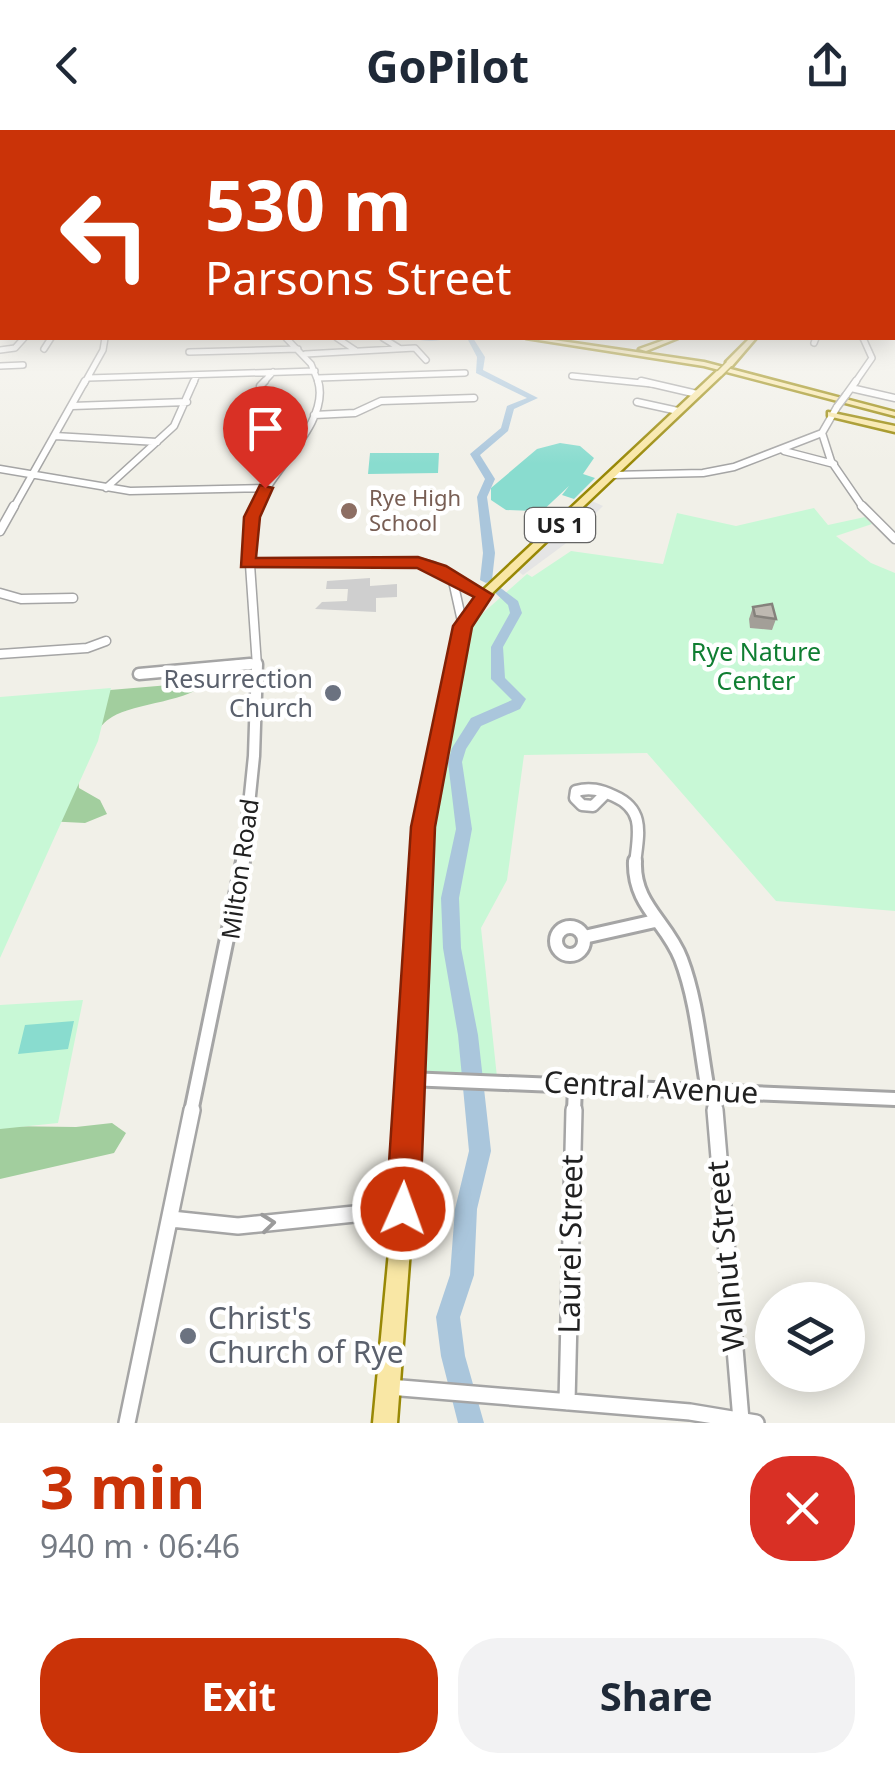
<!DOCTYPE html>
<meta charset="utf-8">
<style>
body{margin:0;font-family:"Noto Sans",sans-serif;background:#f2f2f3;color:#1f2937;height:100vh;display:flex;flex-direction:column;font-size:38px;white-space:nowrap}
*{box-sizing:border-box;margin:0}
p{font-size:32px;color:#747a83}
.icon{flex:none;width:55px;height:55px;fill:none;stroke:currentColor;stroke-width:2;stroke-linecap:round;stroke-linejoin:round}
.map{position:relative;height:1293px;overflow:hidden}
.sheet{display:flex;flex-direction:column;background:#fff;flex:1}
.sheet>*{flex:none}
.top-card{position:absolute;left:0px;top:0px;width:895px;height:210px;box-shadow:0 5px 25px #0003;background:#ca3308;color:#fff;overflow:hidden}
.controls{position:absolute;left:755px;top:1152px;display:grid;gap:20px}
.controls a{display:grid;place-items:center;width:110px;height:110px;border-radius:50%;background:#fff;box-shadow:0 5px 25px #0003;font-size:50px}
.pin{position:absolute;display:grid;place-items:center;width:85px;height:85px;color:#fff;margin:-102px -42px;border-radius:50% 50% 50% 0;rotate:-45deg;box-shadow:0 0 10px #0007}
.pin .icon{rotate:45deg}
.me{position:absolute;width:110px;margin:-55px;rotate:2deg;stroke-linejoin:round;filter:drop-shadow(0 0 8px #0008)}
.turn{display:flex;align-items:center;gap:35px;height:210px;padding:0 40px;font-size:45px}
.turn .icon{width:130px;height:130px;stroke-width:2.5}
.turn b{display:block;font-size:70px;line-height:85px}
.round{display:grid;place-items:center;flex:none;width:105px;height:105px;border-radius:40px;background:#f2f2f3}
.summary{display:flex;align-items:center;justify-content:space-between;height:170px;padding:0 40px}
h1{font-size:60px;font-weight:700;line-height:75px;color:#ca3308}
.primary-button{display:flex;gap:20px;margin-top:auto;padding:20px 40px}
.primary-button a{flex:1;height:115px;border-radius:40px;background:#ca3308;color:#fff;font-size:40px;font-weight:700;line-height:115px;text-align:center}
.primary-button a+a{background:#f2f2f3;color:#1f2937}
header{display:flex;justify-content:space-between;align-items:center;height:130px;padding:0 40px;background:#fff;font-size:45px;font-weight:700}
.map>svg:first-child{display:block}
.religious{fill:#cfcfcf}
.forest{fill:#a2ce9e}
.park{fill:#c8f8d6}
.pitch{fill:#89dccf}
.parking{fill:#e5e5e5}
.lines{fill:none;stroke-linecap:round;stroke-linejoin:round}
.river{fill:#aac6dc;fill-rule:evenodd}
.minor-far5-casing{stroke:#a5a5a5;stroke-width:8}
.minor-far4-casing{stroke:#a5a5a5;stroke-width:9}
.minor-far3-casing{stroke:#a5a5a5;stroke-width:11}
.minor-far2-casing{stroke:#a5a5a5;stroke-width:15}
.minor-far1-casing{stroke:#a5a5a5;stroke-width:18}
.minor-casing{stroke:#a5a5a5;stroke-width:20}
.major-casing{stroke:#988806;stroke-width:5}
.minor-far5{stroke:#fff;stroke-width:5}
.minor-far4{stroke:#fff;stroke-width:6}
.minor-far3{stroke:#fff;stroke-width:8}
.minor-far2{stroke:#fff;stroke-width:10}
.minor-far1{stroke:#fff;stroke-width:12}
.minor{stroke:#fff;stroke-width:15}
.major{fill:#f9e7a5;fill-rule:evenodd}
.minor-bridge-casing{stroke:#a5a5a5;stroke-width:9;stroke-linecap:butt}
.major-bridge-casing{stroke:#988806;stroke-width:9;stroke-linecap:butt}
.minor-bridge{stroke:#fff;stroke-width:6}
.major-bridge{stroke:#f9e7a5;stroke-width:6}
.wall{fill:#a39f98}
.building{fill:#beb9b1;stroke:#85827c;stroke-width:2.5}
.oneway{stroke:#9b9b9b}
.route{fill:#ca3308;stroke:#832105;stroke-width:2.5}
.education-dot{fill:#8d6e63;stroke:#fff;stroke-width:4}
.worship-dot{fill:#6b7280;stroke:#fff;stroke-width:4}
.labels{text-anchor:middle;stroke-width:9;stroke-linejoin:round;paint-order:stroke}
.far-education-label{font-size:22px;fill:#785e54;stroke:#fff;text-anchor:start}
.shield{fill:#fff;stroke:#646464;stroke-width:2.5}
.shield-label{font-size:22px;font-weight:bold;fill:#212121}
.park-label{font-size:25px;fill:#107e32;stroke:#fff}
.worship-label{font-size:25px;fill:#5b616d;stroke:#fff;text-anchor:end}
.street-label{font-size:25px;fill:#212121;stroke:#fff}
.near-street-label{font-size:30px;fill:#212121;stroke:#fff}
.near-worship-label{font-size:30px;fill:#5b616d;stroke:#fff;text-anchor:start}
</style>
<header><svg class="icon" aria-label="back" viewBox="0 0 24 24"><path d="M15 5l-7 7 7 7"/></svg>GoPilot<svg class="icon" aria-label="share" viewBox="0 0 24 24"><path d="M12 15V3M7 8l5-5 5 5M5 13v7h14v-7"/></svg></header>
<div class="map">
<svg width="895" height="1293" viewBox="0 0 895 1293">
<rect width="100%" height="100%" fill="#f1f0e8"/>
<path class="religious" d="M370 448V456L397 454V467L376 468V482L315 479 322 472 347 471 348 459H326L327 451Z"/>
<path class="forest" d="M205 552C194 571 134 573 112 587 98 595 87 617 77 629L79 658 100 670 107 684 85 693 45 691 15 568Z
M112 993 126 1003 114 1023 0 1049V996L76 997Z"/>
<path class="park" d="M814 378 828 395 865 387 872 394 836 406 871 433 895 443V781L776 771 647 623 524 625 507 750 481 798 497 947 415 943 427 720 472 486 483 483 527 444 532 447 571 421 663 434 677 383 736 396Z
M111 558 98 611 0 828V567Z
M83 870 58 993 0 999V875Z"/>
<path class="pitch" d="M560 313 580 316 594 328 583 344 595 348 574 369 562 365 569 356 537 386 532 385 534 381 506 380 491 370V358L537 319Z
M370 323H439L438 343 368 344Z
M74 891 68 919 18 924 25 895Z"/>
<path class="parking" d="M592 371 603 376 565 414 523 445 518 441Z"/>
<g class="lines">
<path class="river" d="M415 208H446C439 212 422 212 415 208Z
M467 208H473L485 227 483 240 538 268 514 279 508 301 480 325 495 349 487 367 495 423 492 450 486 453 480 450 483 423 477 367 485 349 470 324 501 298 507 276 527 268 476 243 477 227Z
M498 456 518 471 522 483 503 517 505 548 526 569 520 579 481 596 466 619 462 632 472 699 459 768 461 818 478 905 491 1021 477 1079 474 1145 460 1187 465 1226 484 1293H458L441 1226 436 1187 450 1145 455 1079 469 1021 458 905 443 818 441 768 456 699 448 632 452 618 471 588 512 570 491 549V517L510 483 508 475 492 460Z"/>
<g class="minor-far5-casing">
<path id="minor-far5" d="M286 208 311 234 319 254
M337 208 355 220
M383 208 399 218
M814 213 816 208
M44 219 51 208
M0 220 15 218 24 208
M189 222 298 219
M305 224 415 218 426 230
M0 236 23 235
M572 246 652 254
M88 248 315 241
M318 248 465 243
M84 254 103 220 105 208
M193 254 197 245
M262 254 273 242
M854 254 872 228 863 208"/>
</g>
<g class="minor-far4-casing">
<path id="minor-far4" d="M641 251 697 264
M851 258 895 268
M846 265 856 251
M637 272 678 281
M260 274V256L265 251
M72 276 187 272
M314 285 355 283 381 271 474 268
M822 303 831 331 864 379
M55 306 157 312
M784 321 834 334
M0 339 130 361 265 358
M612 345 703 343 734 337 822 303 837 277
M106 358 174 296 194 251
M13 379 85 251
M255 379C270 341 331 292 318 251"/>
</g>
<g class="minor-far3-casing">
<path id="minor-far3" d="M256 376 249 420 257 536
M862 376 895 409
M0 401 14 376
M247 433 418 432 433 436 484 465
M453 451 463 496
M0 463 21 469 73 468
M0 524 87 518 106 511
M223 536 257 533"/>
</g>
<g class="minor-far2-casing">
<path id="minor-far2" d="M139 544 250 534
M606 663 593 676 582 675 575 668 576 661C590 657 601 660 614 666 646 680 638 705 635 734
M243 734 254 626 257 534"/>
</g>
<g class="minor-far1-casing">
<path id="minor-far1" d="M635 731C633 775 667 792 681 829 697 871 700 917 708 961
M556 811a14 14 0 1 1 28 0a14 14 0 1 1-28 0Z
M584 807 655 791
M408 949 895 969
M714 961 715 982
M191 982 243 731
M574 982 575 955"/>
</g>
<g class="minor-casing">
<path id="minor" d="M715 980 741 1290
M171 1089 238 1096 403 1079
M389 1257 690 1282 756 1293
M567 1272 574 980
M127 1293 192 980"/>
</g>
<g class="major-casing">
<path id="major" d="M0 178H2V182H0Z
M526 208H540L704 232 895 282V286L704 236Z
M670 208H678L646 221 639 219Z
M750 208H756L732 236H726V232Z
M717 241 724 243 488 467 469 496 428 712 413 1079 397 1293H373L393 1079 414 712 457 496 480 463Z
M828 282 895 296V302L828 286Z"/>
</g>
<use href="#minor-far5" class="minor-far5"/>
<use href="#minor-far4" class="minor-far4"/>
<use href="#minor-far3" class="minor-far3"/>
<use href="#minor-far2" class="minor-far2"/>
<use href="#minor-far1" class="minor-far1"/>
<use href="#minor" class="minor"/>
<use href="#major" class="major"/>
<g class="minor-bridge-casing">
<path id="minor-bridge" d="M837 277 846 265"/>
</g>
<g class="major-bridge-casing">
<path id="major-bridge" d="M720 243 729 234"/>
</g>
<use href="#minor-bridge" class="minor-bridge"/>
<use href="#major-bridge" class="major-bridge"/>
</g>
<path class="wall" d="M753 477 776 489 772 500 750 498 749 489Z"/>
<path class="building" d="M772 474 776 489 755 486 753 477Z"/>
<defs><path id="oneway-chevron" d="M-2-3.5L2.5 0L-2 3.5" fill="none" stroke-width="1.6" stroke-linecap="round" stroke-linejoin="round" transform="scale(2.5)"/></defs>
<use class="oneway" href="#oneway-chevron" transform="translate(268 1093) rotate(-6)"/>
<linearGradient id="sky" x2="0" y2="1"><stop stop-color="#8fbbe3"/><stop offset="0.46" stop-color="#f9f8f5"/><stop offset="1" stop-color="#f9f8f5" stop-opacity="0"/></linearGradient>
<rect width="895" height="334" fill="url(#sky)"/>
<path class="route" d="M260 355 273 358 260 387 256 428 418 427 446 436 493 465 472 497 435 697 420 1079 415 1091 403 1096 391 1091 386 1079 411 697 453 496 474 467 417 438 241 437 244 387Z"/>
<circle class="education-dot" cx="349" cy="381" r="10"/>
<g class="worship-dot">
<circle cx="333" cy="563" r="10"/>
<circle cx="188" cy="1206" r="10"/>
</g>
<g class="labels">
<g class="far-education-label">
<text x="369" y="376">Rye High<tspan x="369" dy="25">School</tspan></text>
</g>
<rect class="shield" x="525" y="378" width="70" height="34" rx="8"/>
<g class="shield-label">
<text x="560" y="403">US 1</text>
</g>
<g class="park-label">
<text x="756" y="531">Rye Nature<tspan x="756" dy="29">Center</tspan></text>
</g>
<g class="worship-label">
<text x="313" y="558">Resurrection<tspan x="313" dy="29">Church</tspan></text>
</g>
<g class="street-label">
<text transform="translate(240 739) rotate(-82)" y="9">Milton Road</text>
</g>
<g class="near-street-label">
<text transform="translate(651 958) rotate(3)" y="10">Central Avenue</text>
<text transform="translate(571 1114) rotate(-89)" y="10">Laurel Street</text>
<text transform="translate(726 1126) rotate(-95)" y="10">Walnut Street</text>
</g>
<g class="near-worship-label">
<text x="208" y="1199">Christ's<tspan x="208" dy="34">Church of Rye</tspan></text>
</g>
</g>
</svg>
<div class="controls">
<a><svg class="icon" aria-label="layers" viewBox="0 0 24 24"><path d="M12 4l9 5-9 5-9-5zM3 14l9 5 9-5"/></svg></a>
</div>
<div class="pin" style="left:265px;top:358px;background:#d93025"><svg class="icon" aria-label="arrive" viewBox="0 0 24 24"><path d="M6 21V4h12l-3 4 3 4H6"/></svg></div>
<svg class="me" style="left:403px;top:1079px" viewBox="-20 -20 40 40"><circle r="17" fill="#ca3308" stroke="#fff" stroke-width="3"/><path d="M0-11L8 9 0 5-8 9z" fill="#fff"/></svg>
<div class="top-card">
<div class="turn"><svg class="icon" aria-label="left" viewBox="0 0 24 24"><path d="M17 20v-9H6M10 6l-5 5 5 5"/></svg><div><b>530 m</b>Parsons Street</div></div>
</div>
</div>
<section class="sheet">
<div class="summary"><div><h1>3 min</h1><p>940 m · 06:46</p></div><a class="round" style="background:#d93025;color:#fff"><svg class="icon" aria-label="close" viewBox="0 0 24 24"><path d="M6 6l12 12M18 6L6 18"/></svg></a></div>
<div class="primary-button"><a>Exit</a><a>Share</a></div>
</section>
